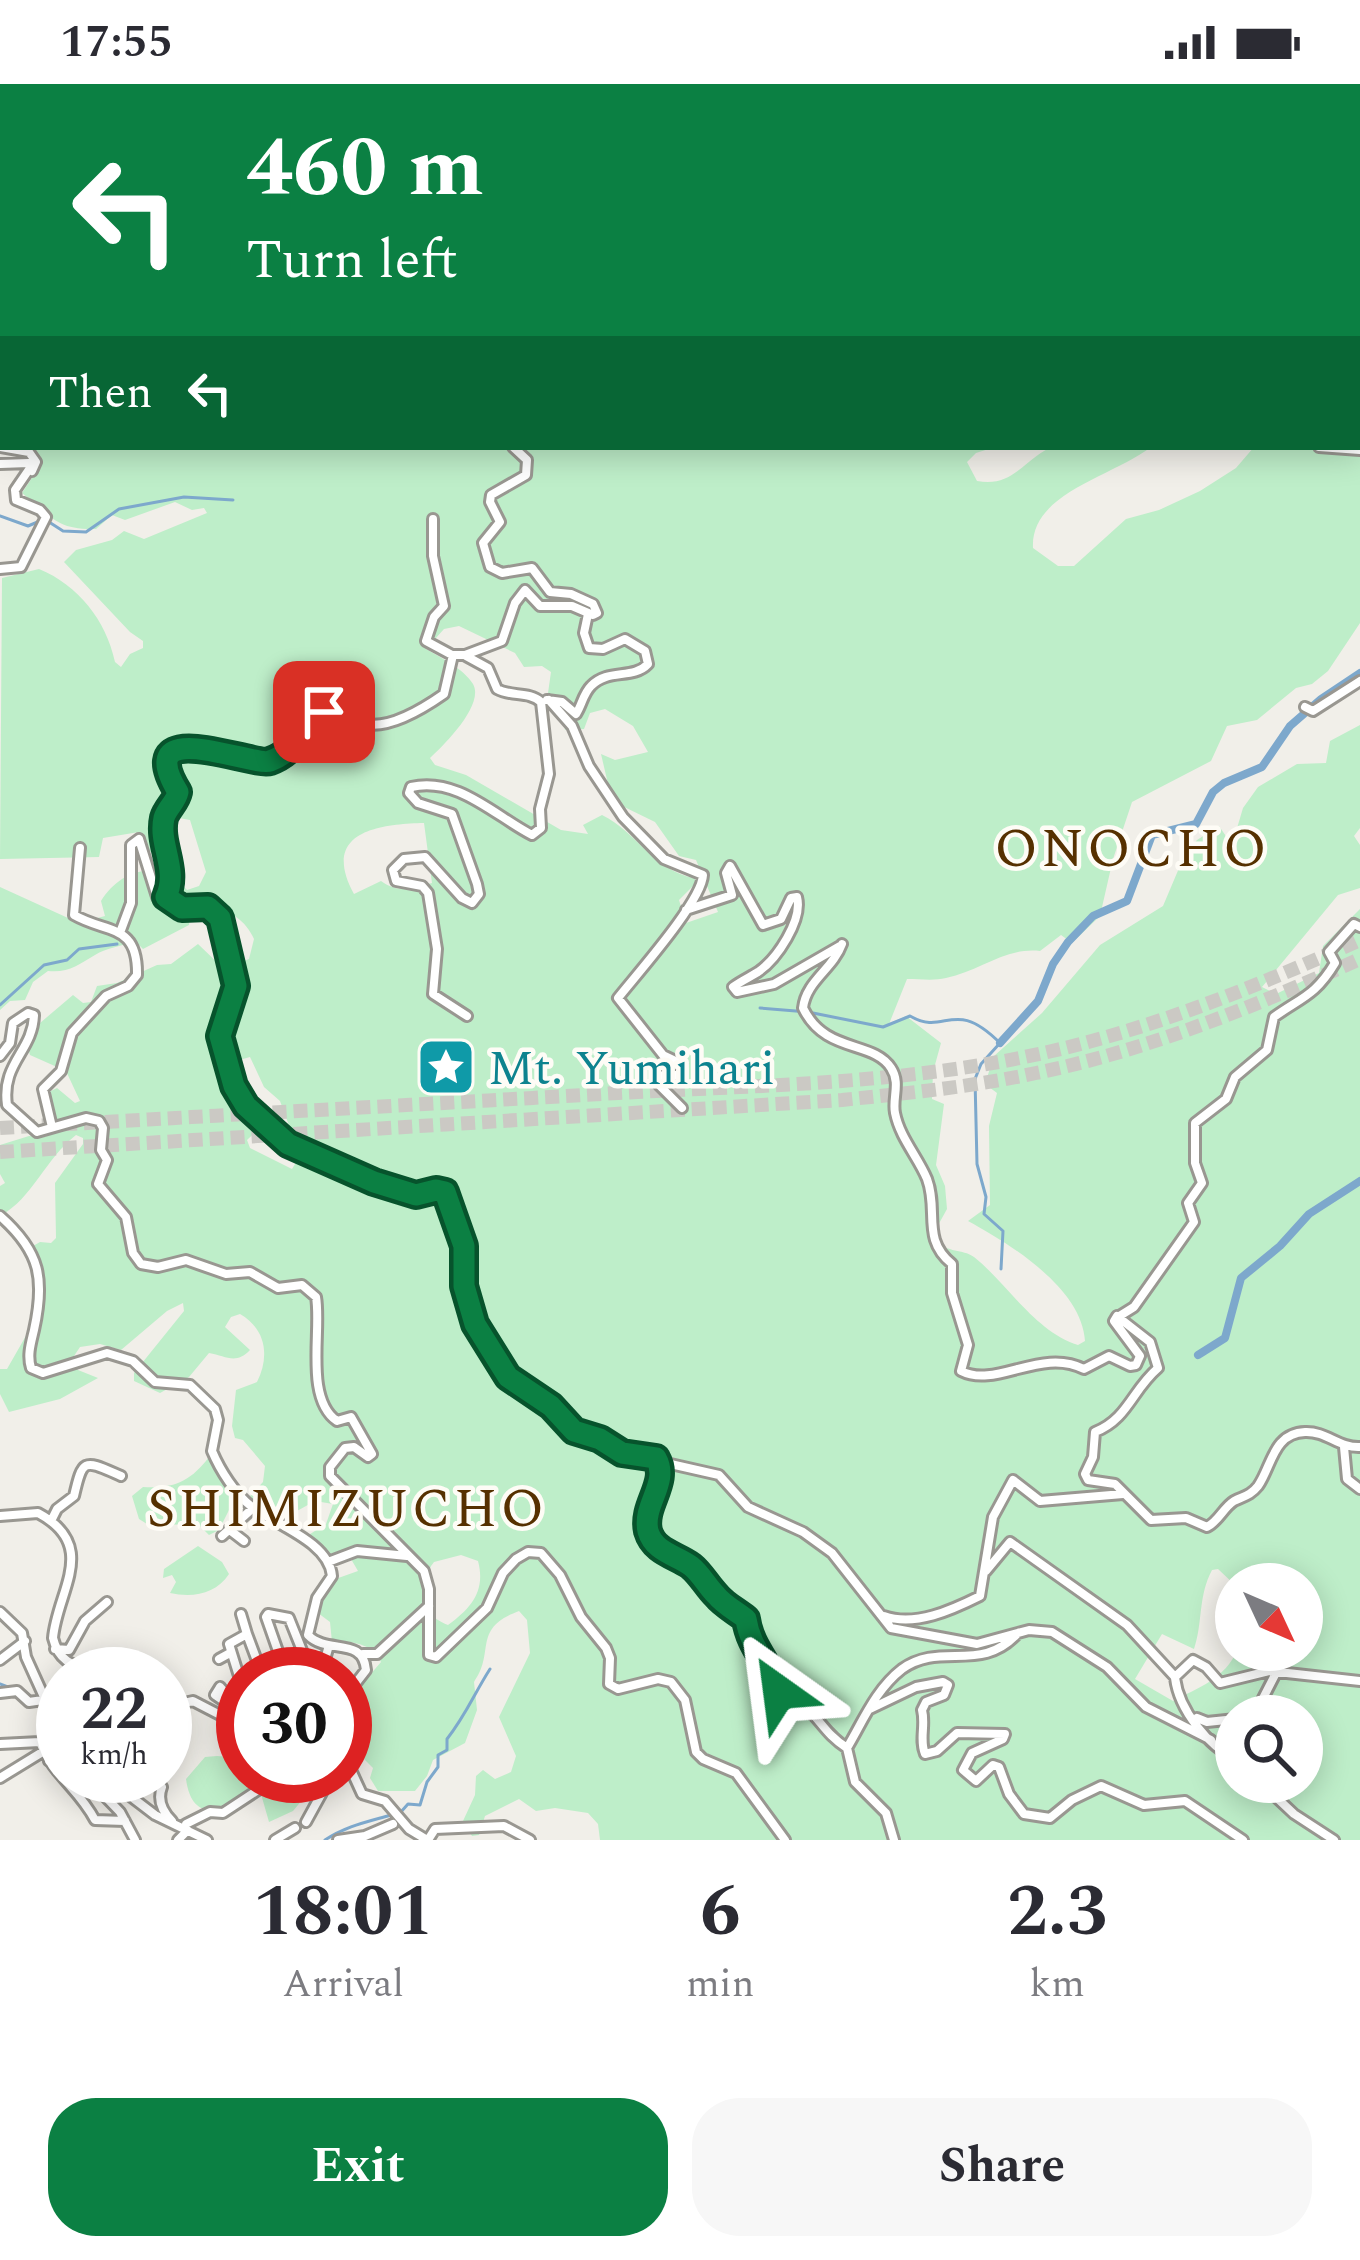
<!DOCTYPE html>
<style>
body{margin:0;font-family:Spectral,serif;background:#f7f7f7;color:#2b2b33;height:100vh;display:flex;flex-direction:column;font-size:45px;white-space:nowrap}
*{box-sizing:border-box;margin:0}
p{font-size:39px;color:#7c7c81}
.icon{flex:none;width:66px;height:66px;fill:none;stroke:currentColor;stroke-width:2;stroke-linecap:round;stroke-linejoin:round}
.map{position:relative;height:1756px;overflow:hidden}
.drawer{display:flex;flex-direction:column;background:#fff;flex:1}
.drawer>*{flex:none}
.guide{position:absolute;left:0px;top:0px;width:1362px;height:366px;box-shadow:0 6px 30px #0003;background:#0b8043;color:#fff;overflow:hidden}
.needle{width:78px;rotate:134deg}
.controls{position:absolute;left:1215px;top:1479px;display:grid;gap:24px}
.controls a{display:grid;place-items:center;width:108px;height:108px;border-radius:50%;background:#fff;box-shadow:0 6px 30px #0003;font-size:60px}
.speed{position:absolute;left:36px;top:1563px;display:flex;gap:24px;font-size:60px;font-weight:700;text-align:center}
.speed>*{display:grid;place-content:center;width:156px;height:156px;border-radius:50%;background:#fff;box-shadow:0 6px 30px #0003;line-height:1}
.speed small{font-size:30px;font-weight:400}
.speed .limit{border:18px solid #d22;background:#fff;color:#111}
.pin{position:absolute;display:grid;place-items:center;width:102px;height:102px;color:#fff;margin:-51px;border-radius:24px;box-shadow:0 6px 18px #0006}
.me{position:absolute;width:132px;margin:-66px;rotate:329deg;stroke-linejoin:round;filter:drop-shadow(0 0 9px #0008)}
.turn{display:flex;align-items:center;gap:42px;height:252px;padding:0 48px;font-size:54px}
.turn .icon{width:156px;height:156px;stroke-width:2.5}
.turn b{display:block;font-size:84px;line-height:102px}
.then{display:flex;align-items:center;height:114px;padding:0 48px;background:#0003;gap:24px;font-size:45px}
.eta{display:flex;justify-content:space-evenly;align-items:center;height:204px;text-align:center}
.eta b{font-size:72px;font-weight:700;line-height:84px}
.cta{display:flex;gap:24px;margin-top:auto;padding:24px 48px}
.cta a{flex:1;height:138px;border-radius:48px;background:#0b8043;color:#fff;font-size:48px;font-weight:700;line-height:138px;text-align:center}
.cta a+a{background:#f7f7f7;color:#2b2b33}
.status{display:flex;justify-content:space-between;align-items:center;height:84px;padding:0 60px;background:#fff;direction:ltr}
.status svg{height:33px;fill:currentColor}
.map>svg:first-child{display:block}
.green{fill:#beeec9;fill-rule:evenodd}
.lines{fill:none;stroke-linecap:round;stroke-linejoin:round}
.stream{stroke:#7da8cc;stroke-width:3}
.river{stroke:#7da8cc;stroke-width:8}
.highway-tunnel{stroke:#cbc9c4;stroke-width:14;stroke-dasharray:14 7;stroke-linecap:butt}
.minor-casing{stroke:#999791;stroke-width:14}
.major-casing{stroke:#999791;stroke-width:16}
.minor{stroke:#fff;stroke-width:8}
.major{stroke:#fff;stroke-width:10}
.route-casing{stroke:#07532c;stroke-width:30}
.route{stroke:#0b8043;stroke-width:21}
.labels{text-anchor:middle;stroke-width:9;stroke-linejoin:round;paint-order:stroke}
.culture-label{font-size:48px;fill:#0d838f;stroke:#fefcf6;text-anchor:start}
.quarter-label{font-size:54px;letter-spacing:3px;fill:#563000;stroke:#fefcf6}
</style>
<div class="status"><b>17:55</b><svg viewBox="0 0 49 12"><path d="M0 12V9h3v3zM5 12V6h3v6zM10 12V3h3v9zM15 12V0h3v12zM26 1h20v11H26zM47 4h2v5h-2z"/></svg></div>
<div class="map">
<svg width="1360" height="1756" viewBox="0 0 1360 1756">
<rect width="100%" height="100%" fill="#f1efe9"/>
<path class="green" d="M1360 344V539L1328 587 1312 600 1296 604 1257 636 1227 642 1211 677 1132 718 1113 775 1100 832 1072 859 1061 851 1040 867C1006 863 980 887 946 894 934 897 920 895 907 895L889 940 906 932 941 959 933 988 932 1015 944 1020 936 1081 945 1102 947 1125 931 1154C951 1171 961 1164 974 1173 1006 1198 1035 1248 1078 1261L1085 1257C1082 1204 1010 1160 968 1137L990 1121 989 1042 997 1009 985 1000 994 972 1042 929 1100 861 1163 822 1185 770 1197 756 1219 742 1232 761 1243 724 1258 703 1297 680 1326 679 1330 657 1360 641V744L1354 752 1360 761V804L1338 811 1262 903 1276 910 1319 889 1323 862 1360 825V1756H600L598 1740 588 1729 555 1724 536 1727 519 1715 485 1732 479 1751 472 1752 463 1737 475 1711 476 1692 483 1686 495 1695 511 1688 516 1672 499 1633 530 1569 527 1536 519 1527C471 1545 496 1568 474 1598L477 1626 465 1659 433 1676 427 1692 415 1707H378L370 1694 373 1684 345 1656V1602L369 1592 381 1578C373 1559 350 1557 332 1558L330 1538 314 1526 327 1498 358 1487 351 1475 338 1468 325 1471 307 1452 326 1440 333 1420 315 1417 297 1427 289 1421C270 1421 262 1432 250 1412L263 1398 265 1382 243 1356 235 1354 232 1342 236 1306 257 1298C270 1272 266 1245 240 1230L231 1233 225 1243 250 1266C236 1281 226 1272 209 1269L189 1293 160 1309 134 1297V1289L184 1227 183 1219 167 1227 121 1266 100 1260 80 1263 74 1272 78 1286 98 1294 60 1315 9 1328 0 1310V1285H7L43 1222 41 1180 33 1162 40 1158 51 1159 56 1154 55 1099 83 1060V1054L76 1051C45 1075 33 1114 0 1132V1102L5 1099 0 1090V1061L29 1052 46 1053 54 1032 49 1008 57 1004 75 1019 80 1017 66 987 30 971 27 961 40 939 73 911 83 919 91 918 97 902 117 899 157 881 171 880 198 860 224 885 249 875 254 855C242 828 214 818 190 833L189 841 143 865 135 857C123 862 106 864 95 871 78 881 69 889 48 887L33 898 25 916 10 917 0 926V803L79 839 105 832 101 817C121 785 159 774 187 806L199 802 206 788 190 736 179 734 171 744 174 765 150 768 139 748 103 754 99 773 0 775 2 494 39 485C78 501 106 536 115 578L121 583 130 570 143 564V557L130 548 64 478 76 466 112 456 124 447 144 455 207 429 204 424 192 426 175 418 125 436 112 431 96 445C55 446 52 432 22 409L39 383 33 365 21 363H995L976 369 967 378 977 397C1009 403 1020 382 1044 367 1060 356 1128 363 1151 363 1112 393 1030 409 1033 464L1058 482H1074L1126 435 1159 426 1200 407 1236 384 1254 363H1359ZM459 542 515 569 524 583 542 582 551 588 548 609 562 625 565 646 584 645 590 629 605 625 633 642 648 668 615 676 601 670 612 717 655 738 679 772 696 776 718 828 686 839 679 816 697 798 694 794C653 786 638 749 602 731L583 741 588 750 561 746 466 691 435 681 430 674C443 662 485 621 473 600 464 585 440 573 426 565L444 545ZM424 739 432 799C412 804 399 810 381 797L354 810C320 748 378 740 424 739ZM250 973 264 1003 280 1017 294 1055 291 1065 300 1072 292 1085 250 1064 247 1056 262 1042 240 1021 229 1001 236 977ZM461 1471 478 1477C486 1507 471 1524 448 1541 419 1531 416 1501 434 1478ZM1218 1485 1236 1502 1302 1500V1566H1237C1226 1594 1198 1604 1173 1617L1135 1595 1162 1550 1194 1565C1203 1538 1198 1512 1212 1486ZM1236 1632H1302V1698H1236Z
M209 1373 234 1416 219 1446 209 1451 199 1441 147 1440 139 1435 132 1412 143 1403C174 1405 191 1397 209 1373Z
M198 1462 222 1478 229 1490C216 1510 193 1514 170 1509L176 1498 172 1491 163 1494 164 1485Z
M217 1672 243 1674V1692H293L298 1699 312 1704 293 1727 269 1738 259 1703C233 1722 193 1747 186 1695L205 1673Z"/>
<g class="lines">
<path class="stream" d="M263 0 265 3
M1359 199 1360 197
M0 432 28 442 40 437
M49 438 63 447 86 448 119 425 184 413 233 416
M0 921 44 881 67 876 79 865 117 860
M760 924 808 928 883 943 910 932C946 953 953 912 1000 959L981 980 975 995 977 1080 986 1113 984 1130 1003 1147 1001 1185
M0 1600 13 1605
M48 1656 63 1652
M400 1729 408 1720 420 1721 427 1698 438 1683V1671L447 1666V1655C466 1631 474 1610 490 1585
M325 1756C346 1742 367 1738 391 1731"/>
<path class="river" d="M1000 959 1038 917 1053 880 1068 858 1093 832 1127 817 1152 751 1196 740 1213 708 1224 699 1262 683 1290 642 1321 615 1360 589
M1198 1271 1225 1254 1241 1194 1280 1162 1309 1130 1360 1097"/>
<path class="highway-tunnel" d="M0 1044C206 1032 412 1021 618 1009 763 1001 911 1000 1052 967 1160 942 1260 901 1360 856
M0 1068 842 1016C907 1009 972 1003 1036 989 1149 966 1255 922 1360 875"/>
<g class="minor-casing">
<path id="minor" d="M726 0V3
M1048 0 1050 3
M1255 0 1256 3
M1276 0 1277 3
M287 3 289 0
M1235 3 1243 0
M1359 44V46
M1359 261 1360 260
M0 363 29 368 36 378 32 387
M1319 363 1360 366
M0 380 29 379 30 384 15 406 16 416 40 426 46 433 21 483 0 485
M433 435V472L444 522 434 533 426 557 452 571
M466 572 488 584 497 605C511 613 529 607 541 618L549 690 540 725 541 744 532 751C495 732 457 692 411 703L409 709 418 719 452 730 477 800 479 810 472 819 462 814 425 773 404 775 393 786 396 797 422 802 428 809 437 865 433 910 467 932
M547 616 562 618 576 630C582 621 583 610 591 602 608 584 633 596 648 580L645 567 625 555 603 565 589 564 584 549 588 530
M549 616 572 642 589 682 623 733 664 775 703 791C702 817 637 890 618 914L663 971 682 980 679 991H663L659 1001 682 1024
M1305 623 1313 627 1360 597
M166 813 172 785 164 738 178 714 169 683 174 669C204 655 228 676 257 679 293 683 299 638 322 629 338 623 350 638 366 640 391 645 424 624 444 610L453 571H465L502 557 515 519 525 506 540 522H572L593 531 597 529 593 520 571 510 550 508 532 484 502 489 490 483 483 459 500 438 490 418 491 411 526 391 527 376 513 363
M686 826 732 811 726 789 730 782 763 841 781 835 791 814 797 813C803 836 777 875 758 888 750 893 741 897 733 903L737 908 774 900 840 862
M1360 843 1354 840 1329 868 1335 879C1315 912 1302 913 1274 933L1267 966 1235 993 1226 1015 1195 1039V1079L1202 1099 1188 1119 1194 1138 1134 1223 1118 1233 1150 1258 1158 1284C1132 1306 1128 1335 1095 1348L1093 1373 1085 1390 1088 1396 1115 1400 1151 1436 1186 1434 1207 1443C1219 1437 1223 1424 1234 1417 1244 1412 1250 1412 1258 1402 1272 1382 1273 1349 1305 1348 1326 1347 1339 1364 1360 1363
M121 846 131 819V761L139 755 157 813H166L182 824 208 823 220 834 236 902 220 952 234 1002 246 1022 288 1060 374 1098 416 1111 436 1106 445 1109 464 1162V1202L475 1240 514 1300 551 1322 574 1347 600 1355 622 1369 719 1391 748 1423 803 1448 832 1469 891 1544 977 1560 1029 1546 1052 1548 1107 1583 1146 1623 1211 1656
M842 860C833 885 806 897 803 924 825 970 873 956 891 984 901 999 892 1014 895 1029 900 1054 918 1073 927 1095 939 1127 921 1155 952 1180V1209L968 1261 961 1287C996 1305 1041 1263 1084 1285L1109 1272 1130 1282 1136 1281 1140 1272 1114 1237 1117 1232
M0 972 10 959 13 939 28 929 34 931C33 967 1 979 7 1021L37 1048 86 1034 99 1037 103 1044 101 1066 107 1076 98 1100 126 1133 133 1169 141 1180 158 1183 186 1176 226 1190 250 1188 278 1204 302 1201 316 1213C322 1246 304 1314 337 1337L351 1333 372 1370 368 1373 354 1363 345 1364 330 1383V1392L424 1487 429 1505V1571L436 1573 487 1524 503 1489 516 1475 528 1468 541 1469 560 1491 581 1533 606 1564 610 1574 609 1600 618 1605 658 1595 671 1598 685 1616 696 1668 703 1675 736 1689 785 1756
M52 1043 43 1005 61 987 72 949 106 912 128 902 137 891C138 839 107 850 74 831L80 764
M0 1132C41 1168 45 1196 34 1246 31 1259 27 1271 31 1284L43 1289 107 1269 133 1277 155 1298 190 1301 215 1325 218 1336 212 1367C220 1386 235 1410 252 1423 276 1441 329 1458 332 1492L317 1514 308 1551C327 1571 363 1552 366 1586L345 1613
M1344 1363 1347 1395 1360 1405
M656 1376C670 1399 641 1421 649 1448 655 1468 677 1471 692 1482 702 1490 708 1502 716 1511 724 1521 736 1527 745 1535 750 1564 771 1580 779 1608 818 1622 817 1645 847 1664
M0 1432 38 1429C100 1462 57 1507 53 1554 59 1579 75 1582 97 1590
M51 1437 57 1425 74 1412C83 1373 84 1376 121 1392
M231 1447 244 1457
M222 1452 253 1424
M328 1478 357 1467 407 1472
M986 1487 1010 1458 1127 1541 1175 1593 1193 1576 1206 1583 1220 1599 1269 1587 1360 1597
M0 1528 22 1549 26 1573 45 1615 52 1643 40 1658C54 1692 79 1705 95 1736L125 1737
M241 1530 247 1550
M884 1532C915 1543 952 1526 980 1512L993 1433 1013 1396 1040 1417 1123 1410
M55 1565 69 1566 85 1537 107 1518
M363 1570H377L429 1522
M219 1575 230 1569
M0 1576 25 1557
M286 1590 266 1533 268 1530 289 1534 307 1579 326 1572 329 1561
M1175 1594C1179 1626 1208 1662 1236 1675
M220 1603 215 1611 234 1624 233 1635
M220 1603 227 1611 243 1614
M243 1605 229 1560 247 1550 262 1590
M0 1609 17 1607 29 1618 57 1614 63 1605
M165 1623 193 1617 224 1633 243 1637
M870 1625 916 1603 943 1598 948 1601 944 1611 926 1618 922 1626C926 1641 919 1656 925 1670L937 1667 957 1649 1005 1650 1003 1655 972 1669 963 1686 976 1697 993 1681 999 1683 1009 1710 1024 1730 1050 1734 1072 1716 1101 1702 1144 1721 1185 1717 1243 1756
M1245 1632 1259 1622 1277 1587
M1197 1634 1207 1638 1236 1635
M0 1660 40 1658
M345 1673 362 1710 385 1717 409 1745 427 1756
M49 1677 63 1673
M93 1692 97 1704 120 1728 135 1756
M104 1692 155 1731 207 1756
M154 1692 162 1703C157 1716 163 1728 172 1737
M0 1694 44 1667
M1260 1698 1294 1730 1334 1756
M306 1738 323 1707
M178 1756 187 1747 186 1740 210 1728 223 1729 261 1704
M275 1756 295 1744
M338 1756 365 1752 393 1740
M428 1756 435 1745 504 1742 530 1756
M894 1756 886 1729 855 1698 847 1664C863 1637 876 1605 902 1585 941 1557 981 1590 1018 1549"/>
</g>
<g class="major-casing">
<path id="major" d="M51 3 55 0
M0 49 3 47"/>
</g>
<use href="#minor" class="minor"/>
<use href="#major" class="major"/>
</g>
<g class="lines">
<g class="route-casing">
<path id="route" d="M324 628C302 637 301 666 270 677 252 683 130 629 178 708 176 718 167 724 164 734 158 761 179 785 166 813L182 824 208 823 220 834 236 902 220 952 234 1002 246 1022 288 1060 374 1098 416 1111 436 1106 445 1108 464 1162V1202L475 1240 508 1293 551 1322 574 1347 600 1355 622 1369 656 1374C670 1399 642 1420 648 1447 654 1468 676 1471 691 1482 701 1490 707 1502 716 1511 724 1521 736 1527 746 1535 750 1564 770 1580 779 1608"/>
</g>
<use href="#route" class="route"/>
</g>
<defs>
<g id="sight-square" transform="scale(3)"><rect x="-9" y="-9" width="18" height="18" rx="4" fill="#0f9aa8" stroke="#fefcf6"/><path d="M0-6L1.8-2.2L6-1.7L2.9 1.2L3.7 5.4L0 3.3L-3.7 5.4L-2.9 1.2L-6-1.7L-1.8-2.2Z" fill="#fff"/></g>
</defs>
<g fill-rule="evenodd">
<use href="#sight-square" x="446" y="983"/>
</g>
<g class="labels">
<g class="culture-label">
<text x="488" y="1000">Mt. Yumihari</text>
</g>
<g class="quarter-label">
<text x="1132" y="782">ONOCHO</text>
<text x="347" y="1442">SHIMIZUCHO</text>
</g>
</g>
</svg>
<div class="controls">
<a><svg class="needle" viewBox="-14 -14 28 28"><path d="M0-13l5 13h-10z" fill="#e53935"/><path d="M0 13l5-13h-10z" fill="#7c7c81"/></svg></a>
<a><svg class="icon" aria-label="search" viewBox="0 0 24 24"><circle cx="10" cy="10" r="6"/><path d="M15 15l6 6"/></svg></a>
</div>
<div class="speed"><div>22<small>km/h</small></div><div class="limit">30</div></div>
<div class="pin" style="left:324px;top:628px;background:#d93025"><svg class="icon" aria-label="arrive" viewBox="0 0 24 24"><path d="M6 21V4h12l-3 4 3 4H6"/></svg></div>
<svg class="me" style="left:779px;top:1608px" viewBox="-20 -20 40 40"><path d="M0-17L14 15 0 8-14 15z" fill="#0b8043" stroke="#fff" stroke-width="4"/></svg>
<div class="guide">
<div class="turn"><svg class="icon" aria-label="left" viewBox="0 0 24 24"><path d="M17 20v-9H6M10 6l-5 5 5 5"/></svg><div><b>460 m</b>Turn left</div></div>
<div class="then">Then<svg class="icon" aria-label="left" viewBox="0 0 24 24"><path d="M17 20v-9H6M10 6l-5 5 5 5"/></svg></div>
</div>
</div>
<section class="drawer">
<div class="eta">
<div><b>18:01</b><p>Arrival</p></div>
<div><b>6</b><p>min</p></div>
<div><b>2.3</b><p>km</p></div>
</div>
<div class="cta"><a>Exit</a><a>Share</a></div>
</section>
